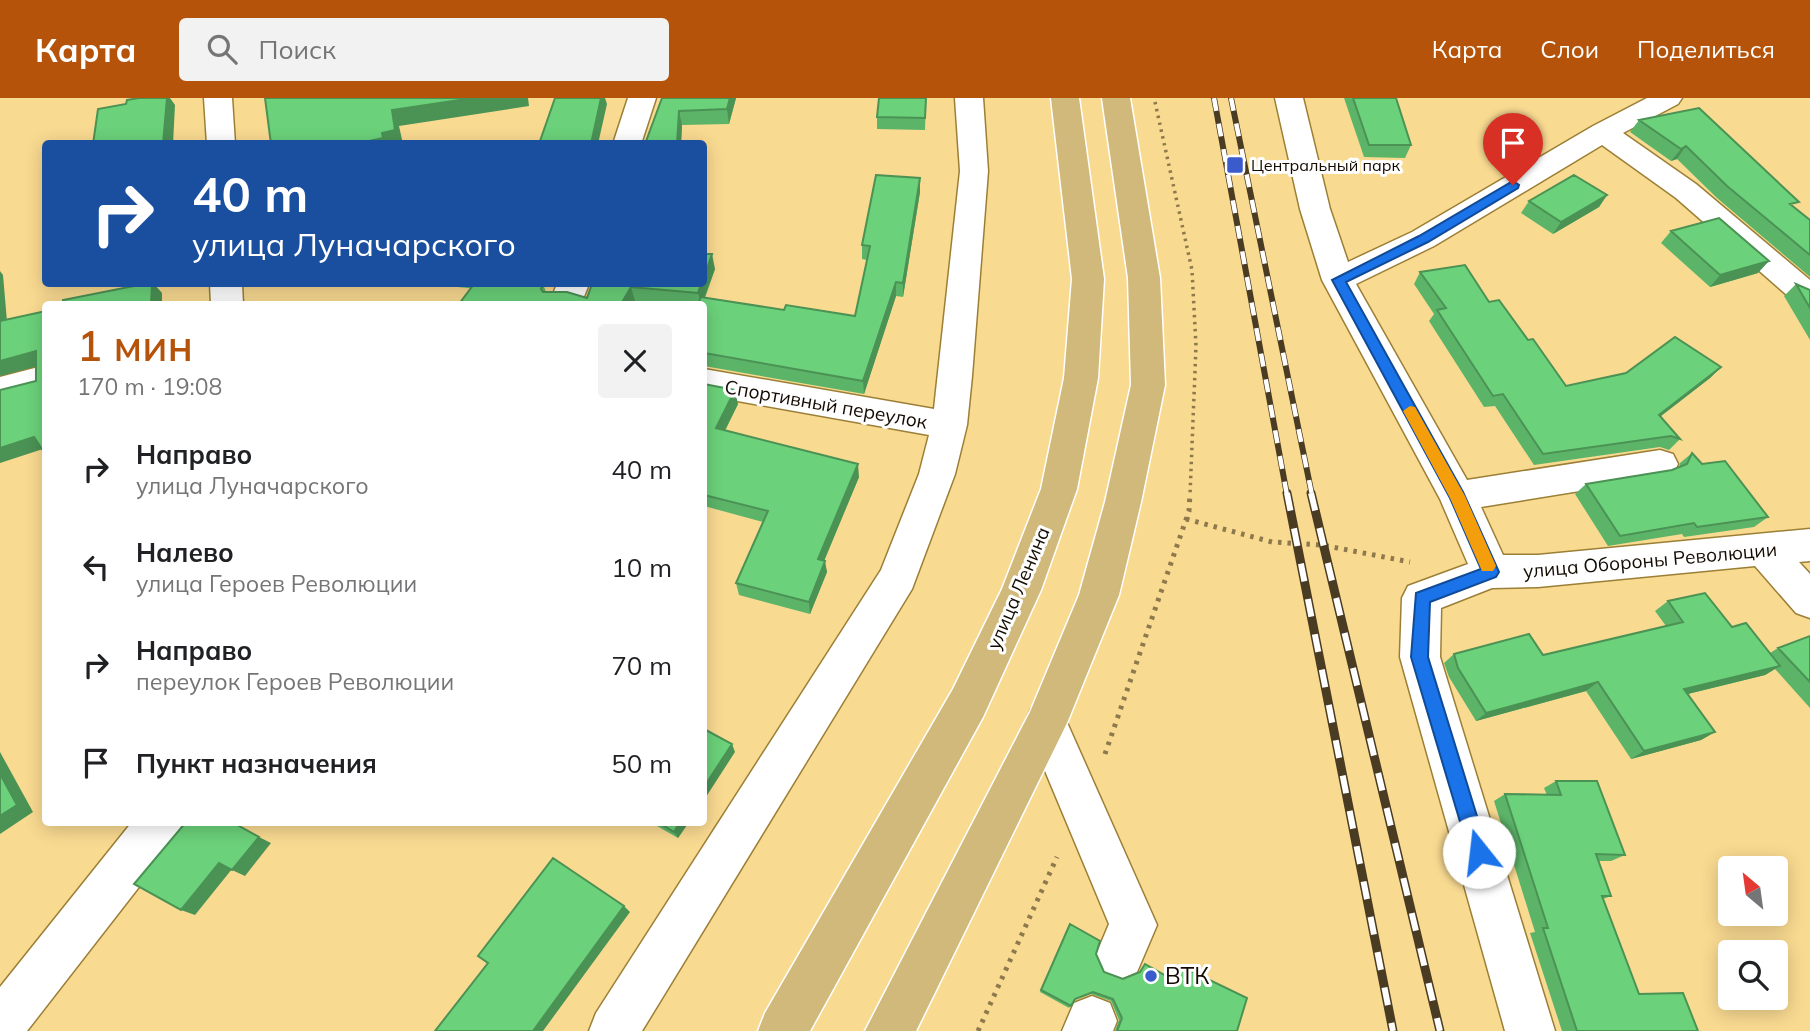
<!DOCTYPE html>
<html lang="ru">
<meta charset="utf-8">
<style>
body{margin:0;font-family:Mulish,sans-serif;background:#f2f2f2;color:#202124;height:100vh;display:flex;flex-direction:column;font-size:26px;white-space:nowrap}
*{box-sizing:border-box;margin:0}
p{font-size:23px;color:#757577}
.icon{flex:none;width:38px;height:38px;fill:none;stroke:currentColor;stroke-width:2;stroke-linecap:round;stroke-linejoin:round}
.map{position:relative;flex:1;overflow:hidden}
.side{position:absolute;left:42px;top:203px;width:665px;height:525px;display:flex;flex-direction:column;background:#fff;border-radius:7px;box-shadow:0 4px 18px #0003}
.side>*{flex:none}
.hud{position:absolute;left:42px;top:42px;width:665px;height:147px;border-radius:7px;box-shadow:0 4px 18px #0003;background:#1a4fa0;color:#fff;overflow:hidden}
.needle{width:46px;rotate:331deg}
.fabs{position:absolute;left:1718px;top:758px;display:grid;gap:14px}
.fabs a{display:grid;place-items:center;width:70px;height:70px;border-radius:7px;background:#fff;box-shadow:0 4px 18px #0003;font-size:35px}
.pin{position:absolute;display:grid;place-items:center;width:60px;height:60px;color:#fff;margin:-72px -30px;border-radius:50% 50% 50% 0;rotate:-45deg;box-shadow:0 0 7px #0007}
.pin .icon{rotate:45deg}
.me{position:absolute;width:77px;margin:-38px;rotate:344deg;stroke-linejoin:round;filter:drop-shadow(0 0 5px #0008)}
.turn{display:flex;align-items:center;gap:24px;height:147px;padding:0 35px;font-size:32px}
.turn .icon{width:91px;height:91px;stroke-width:2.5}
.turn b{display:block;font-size:49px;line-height:60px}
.round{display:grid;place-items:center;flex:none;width:74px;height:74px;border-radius:7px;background:#f2f2f2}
.head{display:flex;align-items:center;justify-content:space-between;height:119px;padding:0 35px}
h1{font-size:42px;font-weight:600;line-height:52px;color:#b45309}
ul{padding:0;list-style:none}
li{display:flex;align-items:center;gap:21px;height:98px;padding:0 35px}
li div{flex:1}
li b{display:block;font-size:26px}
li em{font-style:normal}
header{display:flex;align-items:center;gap:42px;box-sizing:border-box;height:98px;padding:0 35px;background:#b45309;color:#fff}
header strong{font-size:33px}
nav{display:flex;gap:38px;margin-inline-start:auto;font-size:24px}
.search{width:490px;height:63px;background:#f2f2f2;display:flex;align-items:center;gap:18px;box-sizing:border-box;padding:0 24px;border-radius:7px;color:#757577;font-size:26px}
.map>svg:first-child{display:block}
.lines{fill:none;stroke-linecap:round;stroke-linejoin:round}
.minor-casing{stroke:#9c7f36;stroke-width:3}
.major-casing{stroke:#fff;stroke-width:3}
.path-far1{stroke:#8e794d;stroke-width:3.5;stroke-dasharray:2.5 4.5;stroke-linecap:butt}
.path{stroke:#8e794d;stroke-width:5;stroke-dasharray:3.5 6;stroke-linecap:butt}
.minor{fill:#fff;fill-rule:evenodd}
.major{fill:#d0b97a;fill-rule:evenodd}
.rail-far1-casing{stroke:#4a3c23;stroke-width:6}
.rail-casing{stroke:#4a3c23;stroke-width:9}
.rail-far1{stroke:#fefefe;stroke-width:4.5;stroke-dasharray:13;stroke-linecap:butt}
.rail{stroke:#fefefe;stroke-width:6;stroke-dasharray:18;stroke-linecap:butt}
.wall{fill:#5cb469}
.shaded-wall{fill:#4b9255}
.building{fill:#6bd17a;stroke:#4b9255;stroke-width:2}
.route{fill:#1a73e8;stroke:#114b97;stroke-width:2}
.slow{fill:#f59e0b}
.poi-dot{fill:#395bcc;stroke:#fefefe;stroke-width:2.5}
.labels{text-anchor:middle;stroke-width:6;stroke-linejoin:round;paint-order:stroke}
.far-poi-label{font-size:16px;fill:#130a00;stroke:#fefefe;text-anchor:start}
.street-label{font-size:19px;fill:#130a00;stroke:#fefefe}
.near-poi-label{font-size:23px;fill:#130a00;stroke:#fefefe;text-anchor:start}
</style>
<header>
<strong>Карта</strong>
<div class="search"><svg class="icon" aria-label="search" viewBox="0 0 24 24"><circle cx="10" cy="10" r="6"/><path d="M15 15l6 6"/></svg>Поиск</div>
<nav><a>Карта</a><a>Слои</a><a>Поделиться</a></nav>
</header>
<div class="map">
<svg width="1810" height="933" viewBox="0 0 1810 933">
<rect width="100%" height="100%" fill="#f9da91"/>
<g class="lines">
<g class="minor-casing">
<path id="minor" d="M204 0H232L235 46H207Z
M628 0H656L641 46H613Z
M955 0H983L988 73 972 278 967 327 955 376 912 491 642 933H589L596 915 881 472 919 376 929 337 704 297V271L934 311 960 73Z
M1275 0H1303L1330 111 1348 164 1412 134 1593 28 1647 0H1682L1678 6 1623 35 1696 86 1810 182V198L1799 201 1788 198 1676 100 1602 47 1434 148 1356 186 1467 382 1660 352 1673 356 1678 366 1673 376 1660 380 1481 409 1503 457H1538L1810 431V463L1799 464 1810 476V520L1796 515 1755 468 1538 489 1492 490 1441 510 1440 559 1555 933H1505L1400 559 1402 500 1408 488 1468 466 1440 401 1322 182 1300 111Z
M210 186H242L243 206H211Z
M557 186H589L581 206H549Z
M46 267V293L0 305V279Z
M1046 605 1061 611 1157 827 1137 874 1120 881 1103 874 1096 857 1109 826 1025 625 1031 611Z
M132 724H183L177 740 27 933H0V889Z
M1092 898 1110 905 1117 923 1113 933H1062L1074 905Z"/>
</g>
<g class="major-casing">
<path id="major" d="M1051 0H1079L1104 181 1098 280 1077 391 1041 492 983 619 810 933H758L765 915 953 591 1002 491 1041 391 1064 280 1072 181Z
M1102 0H1130L1160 180 1165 287 1141 404 1119 497 1067 625 916 933H865L1030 614 1079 497 1105 404 1131 287 1128 180Z"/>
</g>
<path class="path-far1" d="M1155 4 1192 172 1196 248 1190 397"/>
<path class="path" d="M1186 421 1272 444 1322 447 1410 464
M1105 656 1189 413 1190 395
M978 933 1057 759"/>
<use href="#minor" class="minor"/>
<use href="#major" class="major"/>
<g class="rail-far1-casing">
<path id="rail-far1" d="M1214 0 1287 397
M1231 0 1312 397"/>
</g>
<g class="rail-casing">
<path id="rail" d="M1287 395 1393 933
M1311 395 1440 933"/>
</g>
<use href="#rail-far1" class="rail-far1"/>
<use href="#rail" class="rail"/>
</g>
<path class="wall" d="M662 0H736L729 26 682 27 681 46H645Z
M926 0 925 32 877 31V19Z
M1344 0H1396L1411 47 1405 60 1364 59Z
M1639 22 1795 110 1810 122V179L1717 100 1677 61 1671 63 1630 34Z
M920 80V94L903 199 896 198 864 296 704 268V269V206H671L635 203 633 206 426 186H543L546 194 587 200 592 186 715 171 705 200 784 212 855 218 867 162 862 161V147Z
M1607 97 1599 109 1553 136 1521 115 1529 103Z
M1671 133 1758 175 1710 189 1661 145Z
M1420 174 1489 204 1528 242 1566 288 1721 269 1710 280 1661 318 1680 341 1669 352 1660 349 1534 367 1495 308 1484 309 1429 223 1434 216 1414 186Z
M1796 186 1810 192V242L1784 198Z
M704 286 738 306 725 333 859 379 824 462 827 474 810 516 739 497 736 485 763 424 704 408Z
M1692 355 1702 366 1768 419 1754 429 1684 439 1682 436 1608 448 1575 396 1586 386 1672 372 1679 370 1680 365Z
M1668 503 1732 529 1770 555 1778 550 1810 538V610L1775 571 1765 577 1688 596 1715 634 1701 642 1631 661 1586 593 1476 623 1449 579 1444 565 1454 556 1543 557 1666 528 1655 513Z
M1556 683 1625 757 1611 763H1599L1611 798 1603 801 1639 896 1698 933H1562L1530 835 1535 834 1494 703 1505 696 1547 697 1544 690Z
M650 724H689L678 740Z
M1068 829 1096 856 1104 874 1123 881 1139 875 1145 866 1176 883 1180 871 1183 869 1237 933H1115L1119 922 1111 903 1091 896 1074 902 1069 910 1040 894Z"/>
<path class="shaded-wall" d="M167 0H170L175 7 173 46H163Z
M473 0H528L529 8 399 28 403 46H355L382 35 392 12Z
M601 0H605L607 6 598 46H591Z
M730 0H736L729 26 727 11Z
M679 13 682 27 681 46H677Z
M1686 48 1677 61 1671 63 1681 51Z
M920 80V94L903 199V185Z
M1607 97 1599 109 1553 136 1561 124Z
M712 156 715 171 702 206H701L698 195 701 186H704V180Z
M1769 163 1758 175 1710 189 1720 177Z
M0 173 3 177 8 235 0 228Z
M896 184V198L864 296 863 283Z
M152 186H154L162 195V206H151Z
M631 189 635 203 633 206H621Z
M36 253 46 266 0 278V263Z
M1721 269 1710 280 1648 328 1659 317Z
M735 292 738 306 719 344 716 330Z
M34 339 46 350 0 365V350Z
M858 366 859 379 820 473 818 461Z
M825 463 827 474 810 516 809 504Z
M1780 568 1765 577 1671 600 1684 591Z
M1598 584 1586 593 1476 623 1486 615Z
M1715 634 1701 642 1631 661 1644 653Z
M732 646 735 654 704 702V689Z
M0 654 33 714 0 736Z
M680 724H689L678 740 674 734Z
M259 739 271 745 245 778 232 772Z
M219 765 232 771 195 817 181 812Z
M624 808 630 814 543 933H533Z"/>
<path class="building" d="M139 0H167L163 46H93L98 11 126 6 127 2Z
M265 0H473L392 12 395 32 382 35 383 40 355 46H271Z
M555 0H601L591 46H539Z
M662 0H730L727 11 679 13 677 46H645Z
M879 0H926L925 20 877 19Z
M1353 0H1396L1411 47H1369Z
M1699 10 1799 104 1790 106 1810 122V157L1727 88 1686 48 1681 51 1639 22Z
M876 77 920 80 903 185 896 184 863 283 704 255V206H698L701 199 784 212 786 207 855 218 870 148 862 147Z
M1574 77 1607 97 1561 124 1529 103Z
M1719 120 1769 163 1720 177 1671 133Z
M704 156H712L704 180Z
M1465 167 1489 204 1499 202 1528 242 1533 241 1566 288 1626 275 1675 239 1721 269 1659 317 1680 341 1671 338 1543 356 1503 296 1493 298 1437 212 1446 210 1420 174Z
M144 186H152L151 206H63V202Z
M474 186H543L541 191 543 194H567L587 200 592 186H701L698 195 631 189 621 206H459Z
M1796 186 1810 192V210Z
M46 213V357L34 339 0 350V292L36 283V253L0 263V223Z
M704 286 735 292 716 330 858 366 818 461 825 463 809 504 736 485 768 413 704 397Z
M1692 355 1702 366 1725 363 1768 419 1697 429 1694 425 1620 438 1586 386 1672 372 1687 366Z
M1705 495 1732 529 1746 525 1780 568 1684 591 1715 634 1644 653 1598 584 1486 615 1458 570 1454 556 1529 536 1543 557 1683 524 1668 503Z
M1810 538V584L1778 550Z
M704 631 732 646 704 689Z
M0 676 17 707 0 718Z
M1556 683H1597L1625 757 1596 756 1611 798H1602L1639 896 1683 895 1698 933H1577L1543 830H1548L1505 696 1561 697Z
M186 724H232L259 739 232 772 219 765 181 812 134 786Z
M658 724H680L674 734Z
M553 760 624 808 533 933H435L488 865 478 858Z
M1070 826 1100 843 1096 856 1104 874 1123 881 1140 874 1145 866 1177 884 1183 869 1247 900 1237 933H1117L1122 920 1113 901 1093 894 1075 901 1071 908 1041 892Z"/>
<path class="route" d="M1513 83 1519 87 1518 90 1428 144 1346 184 1463 394 1499 474 1496 479 1430 504 1428 559 1488 754 1485 761 1479 763 1472 761 1469 754 1411 559 1416 495 1481 471 1450 400 1332 182 1419 138Z"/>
<path class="slow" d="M1410 308 1415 309 1465 398 1496 468 1493 473H1482L1450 400 1403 313Z"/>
<g class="poi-dot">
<rect x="1226" y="58" width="18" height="18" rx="3.5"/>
<circle cx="1151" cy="878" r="7"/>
</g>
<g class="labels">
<g class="far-poi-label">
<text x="1251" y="73">Центральный парк</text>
</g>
<g class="street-label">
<text transform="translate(826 306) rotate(10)" y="7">Спортивный переулок</text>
<text transform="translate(1650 462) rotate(-5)" y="7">улица Обороны Революции</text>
<text transform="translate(1018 490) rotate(-67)" y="7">улица Ленина</text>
</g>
<g class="near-poi-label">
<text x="1165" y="886">ВТК</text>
</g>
</g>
</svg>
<div class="fabs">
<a><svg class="needle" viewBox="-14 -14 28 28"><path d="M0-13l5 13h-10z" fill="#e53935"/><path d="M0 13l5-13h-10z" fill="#757577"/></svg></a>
<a><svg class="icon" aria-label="search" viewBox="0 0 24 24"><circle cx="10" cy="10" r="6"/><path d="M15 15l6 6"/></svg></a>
</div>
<div class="pin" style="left:1513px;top:87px;background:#d93025"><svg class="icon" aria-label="arrive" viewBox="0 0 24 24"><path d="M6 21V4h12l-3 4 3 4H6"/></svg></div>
<svg class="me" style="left:1479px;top:754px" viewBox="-20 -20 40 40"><circle r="19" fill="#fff"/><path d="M0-13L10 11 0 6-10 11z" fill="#1a73e8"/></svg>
<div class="hud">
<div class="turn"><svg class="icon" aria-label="right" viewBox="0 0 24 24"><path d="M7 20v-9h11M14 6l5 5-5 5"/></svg><div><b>40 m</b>улица Луначарского</div></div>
</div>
<section class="side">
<div class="head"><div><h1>1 мин</h1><p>170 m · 19:08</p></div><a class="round"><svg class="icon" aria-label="close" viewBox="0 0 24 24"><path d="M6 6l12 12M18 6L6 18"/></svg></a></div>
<ul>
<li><svg class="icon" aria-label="right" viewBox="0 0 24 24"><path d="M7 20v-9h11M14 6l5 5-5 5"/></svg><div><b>Направо</b><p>улица Луначарского</p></div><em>40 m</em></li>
<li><svg class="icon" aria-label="left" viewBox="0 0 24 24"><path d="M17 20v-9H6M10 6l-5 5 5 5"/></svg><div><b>Налево</b><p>улица Героев Революции</p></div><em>10 m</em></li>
<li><svg class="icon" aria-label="right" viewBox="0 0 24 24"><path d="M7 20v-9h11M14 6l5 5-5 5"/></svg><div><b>Направо</b><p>переулок Героев Революции</p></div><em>70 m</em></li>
<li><svg class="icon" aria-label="arrive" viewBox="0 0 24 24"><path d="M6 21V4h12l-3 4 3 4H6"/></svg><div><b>Пункт назначения</b></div><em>50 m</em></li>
</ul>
</section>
</div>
